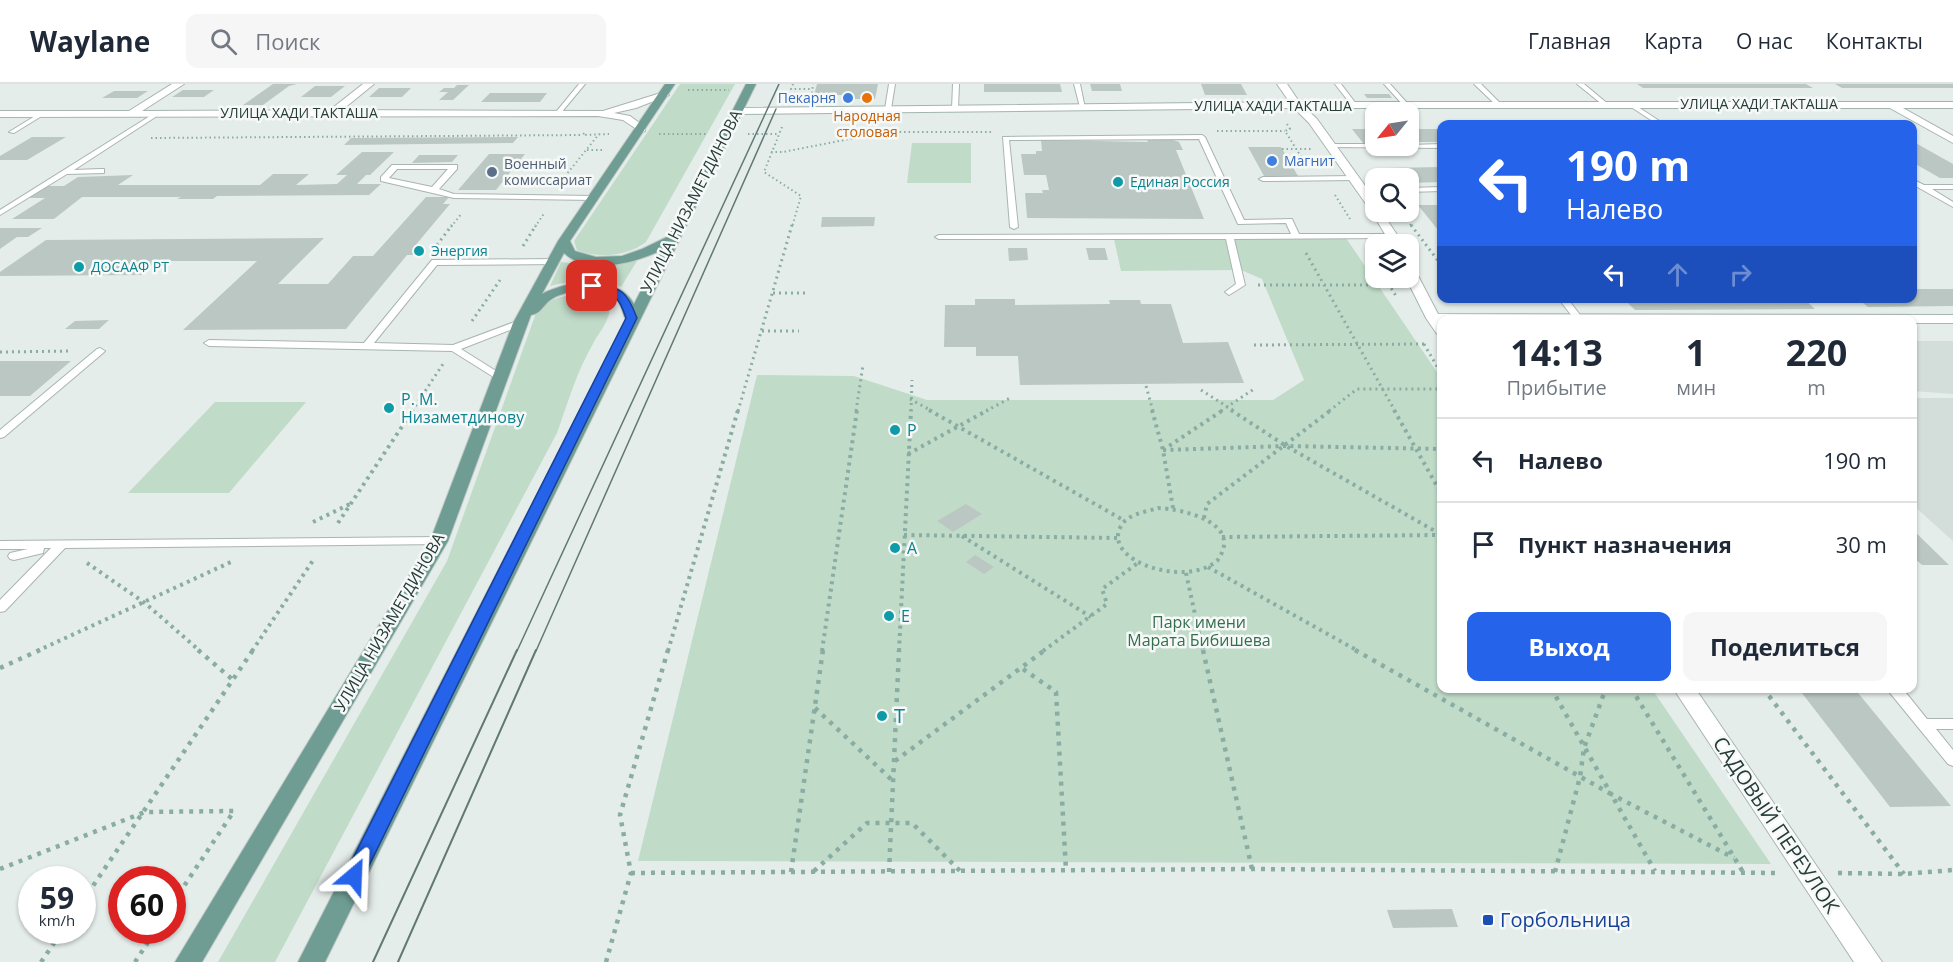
<!DOCTYPE html>
<html lang="ru">
<meta charset="utf-8">
<style>
body{margin:0;font-family:"Open Sans",sans-serif;background:#f6f6f7;color:#1f2937;height:100vh;display:flex;flex-direction:column;font-size:22px;white-space:nowrap}
*{box-sizing:border-box;margin:0}
p{font-size:20px;color:#747a83}
.icon{flex:none;width:33px;height:33px;fill:none;stroke:currentColor;stroke-width:2;stroke-linecap:round;stroke-linejoin:round}
.map{position:relative;flex:1;overflow:hidden}
.sheet{position:absolute;left:1437px;top:231px;width:480px;height:378px;display:flex;flex-direction:column;background:#fff;border-radius:12px;box-shadow:0 2px 4px #0004}
.sheet>*{flex:none}
.guide{position:absolute;left:1437px;top:36px;width:480px;height:183px;border-radius:12px;box-shadow:0 2px 4px #0004;background:#2563eb;color:#fff;overflow:hidden}
.needle{width:39px;rotate:240deg}
.tools{position:absolute;left:1365px;top:18px;display:grid;gap:12px}
.tools a{display:grid;place-items:center;width:54px;height:54px;border-radius:12px;background:#fff;box-shadow:0 2px 4px #0004;font-size:30px}
.speed{position:absolute;left:18px;top:782px;display:flex;gap:12px;font-size:30px;font-weight:700;text-align:center}
.speed>*{display:grid;place-content:center;width:78px;height:78px;border-radius:50%;background:#fff;box-shadow:0 2px 4px #0004;line-height:1}
.speed small{font-size:15px;font-weight:400}
.speed .limit{border:9px solid #d22;background:#fff;color:#111}
.pin{position:absolute;display:grid;place-items:center;width:51px;height:51px;color:#fff;margin:-26px;border-radius:12px;box-shadow:0 3px 9px #0006}
.me{position:absolute;width:66px;margin:-33px;rotate:26deg;stroke-linejoin:round;filter:drop-shadow(0 0 4px #0008)}
.turn{display:flex;align-items:center;gap:21px;height:126px;padding:0 30px;font-size:27px}
.turn .icon{width:78px;height:78px;stroke-width:2.5}
.turn b{display:block;font-size:42px;line-height:51px}
.lanes{display:flex;align-items:center;height:57px;padding:0 30px;background:#0003;justify-content:center;gap:30px;direction:ltr}
.lanes .off{opacity:.35}
.eta{display:flex;justify-content:space-evenly;align-items:center;height:102px;text-align:center}
.eta b{font-size:36px;font-weight:700;line-height:42px}
.primary-button{display:flex;gap:12px;margin-top:auto;padding:12px 30px}
.primary-button a{flex:1;height:69px;border-radius:12px;background:#2563eb;color:#fff;font-size:24px;font-weight:700;line-height:69px;text-align:center}
.primary-button a+a{background:#f6f6f7;color:#1f2937}
ul{padding:0;list-style:none}
li{display:flex;align-items:center;gap:18px;height:84px;padding:0 30px;border-top:2px solid #e0e1e3}
li div{flex:1}
li b{display:block;font-size:22px}
li em{font-style:normal}
header{display:flex;align-items:center;gap:36px;box-sizing:border-box;height:84px;padding:0 30px;background:#fff;border-bottom:2px solid #e0e1e3}
header strong{font-size:28px}
nav{display:flex;gap:33px;margin-inline-start:auto;font-size:21px}
.search{width:420px;height:54px;background:#f6f6f7;display:flex;align-items:center;gap:15px;box-sizing:border-box;padding:0 21px;border-radius:12px;color:#747a83;font-size:22px}
.map>svg:first-child{display:block}
.built{fill:#d3ddd9}
.green{fill:#c1dbc9}
.building{fill:#bbc7c3}
.lines{fill:none;stroke-linecap:round;stroke-linejoin:round}
.lane-casing{stroke:#a8b5b1;stroke-width:2}
.street-casing{stroke:#a8b5b1;stroke-width:2}
.secondary-casing{stroke:#a2b4ae;stroke-width:2}
.primary-casing{stroke:#c2c9c7;stroke-width:2}
.path-far3{stroke:#89ada3;stroke-width:2;stroke-dasharray:1.5 3;stroke-linecap:butt}
.path-far2{stroke:#89ada3;stroke-width:3;stroke-dasharray:2 4;stroke-linecap:butt}
.path-far1{stroke:#89ada3;stroke-width:4;stroke-dasharray:3 4.5;stroke-linecap:butt}
.path{stroke:#89ada3;stroke-width:4.5;stroke-dasharray:4 6;stroke-linecap:butt}
.lane{fill:#fff;fill-rule:evenodd}
.street{fill:#fff;fill-rule:evenodd}
.secondary{fill:#fff;fill-rule:evenodd}
.primary{fill:#6f9d93;fill-rule:evenodd}
.tram-far1{stroke:#617873;stroke-width:1.5}
.tram{stroke:#617873;stroke-width:2}
.route{fill:#2563eb;stroke:#184099;stroke-width:1.5}
.shop-dot{fill:#3f7fe0;stroke:#f6f9f8;stroke-width:2}
.food-dot{fill:#e8710a;stroke:#f6f9f8;stroke-width:2}
.service-dot{fill:#5c6f8a;stroke:#f6f9f8;stroke-width:2}
.culture-dot{fill:#0f9aa8;stroke:#f6f9f8;stroke-width:2}
.transit-dot{fill:#1a4fb4;stroke:#f6f9f8;stroke-width:2}
.labels{text-anchor:middle;stroke-width:5;stroke-linejoin:round;paint-order:stroke}
.far-shop-label{font-size:14px;fill:#366cbe;stroke:#f6f9f8;text-anchor:end}
.far-street-label{font-size:14px;fill:#263d38;stroke:#f6f9f8}
.far-food-label{font-size:14px;fill:#c56008;stroke:#f6f9f8}
.far-service-label{font-size:14px;fill:#4e5e75;stroke:#f6f9f8;text-anchor:start}
.far-culture-label{font-size:14px;fill:#0d838f;stroke:#f6f9f8;text-anchor:start}
.street-label{font-size:16px;fill:#263d38;stroke:#f6f9f8}
.culture-label{font-size:16px;fill:#0d838f;stroke:#f6f9f8;text-anchor:start}
.park-label{font-size:16px;fill:#34704d;stroke:#f6f9f8}
.near-culture-label{font-size:20px;fill:#0d838f;stroke:#f6f9f8;text-anchor:start}
.near-street-label{font-size:20px;fill:#263d38;stroke:#f6f9f8}
.near-transit-label{font-size:20px;fill:#164399;stroke:#f6f9f8;text-anchor:start}
</style>
<header>
<strong>Waylane</strong>
<div class="search"><svg class="icon" aria-label="search" viewBox="0 0 24 24"><circle cx="10" cy="10" r="6"/><path d="M15 15l6 6"/></svg>Поиск</div>
<nav><a>Главная</a><a>Карта</a><a>О нас</a><a>Контакты</a></nav>
</header>
<div class="map">
<svg width="1953" height="878" viewBox="0 0 1953 878">
<rect width="100%" height="100%" fill="#e5edea"/>
<path class="built" d="M1913 257H1953V310L1913 307Z
M1913 314H1953V457L1913 421Z"/>
<path class="green" d="M680 0H735L646 158C628 172 598 175 577 166L574 157Z
M912 59H971V99H907Z
M1346 154 1441 294 1442 604 1652 605 1771 780 638 777 757 291 854 292 927 316H1273L1304 296 1262 195 1241 186 1121 187 1114 155Z
M637 177 621 203C597 196 573 196 550 202L561 178 600 183Z
M583 210C591 212 604 211 608 220 614 231 599 249 594 258 577 287 568 318 557 349L275 878H218L447 477 536 229C548 214 565 211 583 210Z
M215 318H306L229 409H128Z"/>
<path class="building" d="M273 0H297L289 2 263 21H243Z
M817 0H878L875 15H841L842 11H814Z
M984 0H1060L1062 8H984Z
M1090 0H1120L1122 7H1092Z
M1201 0H1241L1247 11H1205Z
M1637 0H1806L1813 4H1643Z
M1835 0H1953V4H1842Z
M457 1H469L453 16H439L448 8H439L444 4H454Z
M315 2H345L331 13H301Z
M379 4H411L402 13H369Z
M183 6H214L204 13H172Z
M114 7H148L137 14H102Z
M490 9H547L540 18H481Z
M1364 10H1389L1392 14H1367Z
M1352 45H1376V59H1363Z
M1408 45H1442V58H1408Z
M32 53H66L27 76H0V72Z
M518 53 513 59 344 61 351 54Z
M1041 56 1148 58 1147 56H1173L1179 58 1183 66H1176L1204 135 1027 134 1025 109H1043L1042 106H1049L1046 91H1024L1021 70H1036V67H1042Z
M1912 57 1953 80V94H1940L1912 78Z
M1248 63H1281L1298 92H1264Z
M362 68H394L370 91H366L357 100H381L369 111 217 112 213 115H177L181 113H82L54 135H12L45 114H28L46 102H64L78 93 133 91 118 101H260L273 90H309L296 101 337 100 347 91H336Z
M489 70H525L496 106H458Z
M419 71H458L452 78 412 79Z
M1442 83V98L1408 99V94H1394L1385 84Z
M426 113H449L443 120H450L414 163H423L415 171H407L346 245 183 246 257 177H157L141 191 0 192V188L46 156 324 154 278 200H328L353 172H373Z
M1418 121H1442V151Z
M822 133H875L874 142 821 143Z
M0 144H42L28 153H17L0 165Z
M1008 164H1027L1028 176 1009 177Z
M1086 164H1105L1108 176H1089Z
M1912 205H1953V222L1868 223 1857 214H1912Z
M1491 214H1535L1538 218H1494Z
M1623 214H1803L1815 225 1635 226Z
M975 215H1015V221L1110 220 1109 216H1140L1141 220H1171L1183 259 1228 258 1244 299 1020 301 1018 272H976V263H944L945 221H975Z
M109 236 99 245H65L75 237Z
M0 277H71L30 312H0Z
M966 420 982 430 953 448 937 437Z
M1912 445 1949 481H1922L1912 472Z
M975 471 994 483 984 490 966 478Z
M1798 604H1854L1951 722 1890 723Z
M1452 825 1458 843 1393 844 1387 826Z"/>
<g class="lines">
<g class="lane-casing">
<path id="lane" d="M579 0H585L560 30H556V28Z
M889 0H895L891 25 888 27 885 25Z
M953 0H959L958 25 955 27 952 25Z
M1074 0H1080L1085 24 1080 23Z
M1335 0H1341L1357 21 1356 22H1352Z
M1384 0H1390L1408 20V22H1404Z
M1474 0H1481L1501 20V22H1497Z
M1577 0H1584L1608 20 1603 21Z
M1628 19H1632L1664 40H1657L1628 21Z
M158 27 161 29 160 30 74 86 101 85H104V89L67 90 0 131V126Z
M40 29 45 30 14 49 9 48Z
M1202 51 1205 53 1244 136 1292 135 1299 150H1393L1397 152 1393 154 1234 155 1245 201 1229 211 1225 208 1236 200 1226 155H939L935 153 939 151 1291 150 1286 139 1238 140 1199 55 1009 56 1018 143 1014 145 1010 143 1003 53Z
M1331 60H1376V62L1442 60V64L1329 63V61Z
M392 81H457V85L439 105 454 110 594 112 598 114 594 116 454 114 381 97V93ZM397 85H448L432 103 389 94Z
M1357 92 1358 94 1354 96 1263 97 1259 95 1263 93Z
M1912 95 1924 101H1953V105H1932L1953 118V123L1912 100Z
M1442 103V107L1408 108V104Z
M1359 104H1376V108H1359Z
M555 175 559 178 558 180 437 181 374 259 453 261 517 237H523V241L461 265 504 292 505 294 500 297 452 267 209 262 204 259 209 256 364 259 432 176Z
M1558 214H1567L1584 236H1575Z
M100 264 105 267 103 269 4 353 0 354V346L97 265Z
M439 453 443 454 445 457 443 460 65 464 5 527 0 528V516L51 464H44L43 469 14 476 10 475 8 472 10 469 28 465H0V457Z
M1886 604H1902L1927 635H1953V645H1936L1953 666V682L1948 680Z"/>
</g>
<g class="street-casing">
<path id="street" d="M172 0H184L142 27 330 26 363 0H374L342 26 603 27 664 8 669 11 636 24 614 29 630 32 645 43V47L641 48 623 36 598 32 0 33V27H129Z
M1277 0H1287L1300 19 1317 35 1376 117V128H1382L1403 160H1391L1371 127 1309 39 1293 23Z
M1888 19H1894L1953 52V59L1888 23Z
M1408 180 1414 184 1438 230 1953 231V239H1912V236H1442V251L1437 250 1426 234 1406 194H1408Z
M1673 604H1695L1882 878H1854Z"/>
</g>
<g class="secondary-casing">
<path id="secondary" d="M1296 18H1953V24H1296L736 30 731 27 736 24Z"/>
</g>
<g class="primary-casing">
<path id="primary" d="M665 0H675L570 157 575 167 596 173 622 172 642 165 669 152 746 0H756L325 878H298L626 236C622 230 622 220 616 215 600 201 565 205 549 217 543 222 540 230 531 231L448 457 202 878H175L430 457 513 239 558 157ZM662 166 634 220C618 190 567 196 542 210L564 169C588 192 635 179 662 166Z"/>
</g>
<path class="path-far3" d="M793 0 791 5H811
M688 6H729
M812 9 813 0
M1287 40 1290 45 1285 47 1305 79
M782 43 764 88 801 112 792 143
M1217 47H1285
M584 49 583 51 609 50
M659 50H706
M748 50H779
M151 54 583 51
M1282 65H1311
M587 66H602
M771 68H783L885 48H991
M562 96 599 50
M1335 111 1350 135
M1410 140 1412 143
M451 143 462 129
M535 143 545 128"/>
<path class="path-far2" d="M1411 141 1442 182
M437 161 452 141
M523 162 536 141
M1370 167 1376 177
M1306 169 1395 327
M1385 194 1396 212
M1258 201H1389
M773 209H808
M472 237 500 196
M762 247H799
M1424 260 1442 291
M1254 261 1426 260
M0 268 71 267
M1146 302 1153 327
M1201 306 1234 327
M910 315 932 327
M412 327 443 280
M738 327 792 141
M856 327 863 281
M911 327 912 296
M986 327 1012 313
M1221 327 1254 305
M1329 327 1357 305H1442"/>
<path class="path-far1" d="M929 326 1125 437
M1152 326 1163 366 1173 424
M1231 326 1286 362 1442 451
M1394 326 1442 411
M1163 366 1286 362 1442 365
M1163 366 1223 326
M908 370 988 326
M1158 424C1183 425 1245 439 1217 477 1185 504 1101 477 1121 442 1127 430 1146 428 1158 424Z
M1204 434 1207 420 1331 326
M313 438 350 420
M338 439 413 326
M904 451 1118 454
M962 452 1091 533
M1222 453 1441 451
M87 479 145 519 200 567
M1208 483 1358 567
M1186 489 1203 567
M37 567 231 478
M252 567 314 475
M668 567 738 326
M822 567 857 326
M899 567 911 326
M1043 567 1107 520 1102 505 1138 479"/>
<path class="path" d="M198 566 233 596
M1203 566 1252 785
M1355 566 1611 710 1655 787
M0 584 40 566
M1023 585 1056 608 1066 786
M1551 604 1611 710 1734 774
M1631 604 1743 788
M1763 604 1904 790
M815 624 893 697
M895 677 1045 566
M0 785 145 728 234 727 172 820
M814 787 867 739H912L960 787
M791 788 823 566
M889 788 899 566
M1555 788 1580 693 1584 664 1606 604
M631 789 1252 785 1779 789
M1838 789 1904 790 1953 786
M82 818 253 566
M41 878 63 846
M135 878 156 846
M606 878 631 789 620 731 668 566"/>
<use href="#lane" class="lane"/>
<use href="#street" class="street"/>
<use href="#secondary" class="secondary"/>
<use href="#primary" class="primary"/>
<path class="tram-far1" d="M517 567 779 0
M536 567 776 25"/>
<path class="tram" d="M373 878 517 566
M398 878 536 566"/>
</g>
<path class="route" d="M592 199C622 205 626 205 637 234L361 798 354 800 347 798 345 792 347 786 626 234C618 209 613 210 588 204L587 202Z"/>
<g class="shop-dot">
<circle cx="848" cy="14" r="6"/>
<circle cx="1272" cy="77" r="6"/>
</g>
<circle class="food-dot" cx="867" cy="14" r="6"/>
<circle class="service-dot" cx="492" cy="88" r="6"/>
<g class="culture-dot">
<circle cx="1118" cy="98" r="6"/>
<circle cx="419" cy="167" r="6"/>
<circle cx="79" cy="183" r="6"/>
<circle cx="389" cy="324" r="6"/>
<circle cx="895" cy="346" r="6"/>
<circle cx="895" cy="464" r="6"/>
<circle cx="889" cy="532" r="6"/>
<circle cx="882" cy="632" r="6"/>
</g>
<rect class="transit-dot" x="1482" y="830" width="12" height="12" rx="3"/>
<g class="labels">
<g class="far-shop-label">
<text x="836" y="19">Пекарня</text>
<text x="1284" y="82" text-anchor="start">Магнит</text>
</g>
<g class="far-street-label">
<text x="1759" y="25">УЛИЦА ХАДИ ТАКТАША</text>
<text x="1273" y="27">УЛИЦА ХАДИ ТАКТАША</text>
<text x="299" y="34">УЛИЦА ХАДИ ТАКТАША</text>
</g>
<g class="far-food-label">
<text x="867" y="37">Народная<tspan x="867" dy="16">столовая</tspan></text>
</g>
<g class="far-service-label">
<text x="504" y="85">Военный<tspan x="504" dy="16">комиссариат</tspan></text>
</g>
<g class="far-culture-label">
<text x="1130" y="103">Единая Россия</text>
<text x="431" y="172">Энергия</text>
<text x="91" y="188">ДОСААФ РТ</text>
</g>
<g class="street-label">
<text transform="translate(691 117) rotate(-63)" y="6">УЛИЦА НИЗАМЕТДИНОВА</text>
<text transform="translate(389 538) rotate(-60)" y="6">УЛИЦА НИЗАМЕТДИНОВА</text>
</g>
<g class="culture-label">
<text x="401" y="321">Р. М.<tspan x="401" dy="18">Низаметдинову</tspan></text>
<text x="907" y="352">Р</text>
<text x="907" y="470">А</text>
<text x="901" y="538">Е</text>
</g>
<g class="park-label">
<text x="1199" y="544">Парк имени<tspan x="1199" dy="18">Марата Бибишева</tspan></text>
</g>
<g class="near-culture-label">
<text x="894" y="639">Т</text>
</g>
<g class="near-street-label">
<text transform="translate(1776 741) rotate(56)" y="7">САДОВЫЙ ПЕРЕУЛОК</text>
</g>
<g class="near-transit-label">
<text x="1500" y="843">Горбольница</text>
</g>
</g>
</svg>
<div class="tools">
<a><svg class="needle" viewBox="-14 -14 28 28"><path d="M0-13l5 13h-10z" fill="#e53935"/><path d="M0 13l5-13h-10z" fill="#747a83"/></svg></a>
<a><svg class="icon" aria-label="search" viewBox="0 0 24 24"><circle cx="10" cy="10" r="6"/><path d="M15 15l6 6"/></svg></a>
<a><svg class="icon" aria-label="layers" viewBox="0 0 24 24"><path d="M12 4l9 5-9 5-9-5zM3 14l9 5 9-5"/></svg></a>
</div>
<div class="speed"><div>59<small>km/h</small></div><div class="limit">60</div></div>
<div class="pin" style="left:592px;top:202px;background:#d93025"><svg class="icon" aria-label="arrive" viewBox="0 0 24 24"><path d="M6 21V4h12l-3 4 3 4H6"/></svg></div>
<svg class="me" style="left:354px;top:792px" viewBox="-20 -20 40 40"><path d="M0-17L14 15 0 8-14 15z" fill="#2563eb" stroke="#fff" stroke-width="4"/></svg>
<div class="guide">
<div class="turn"><svg class="icon" aria-label="left" viewBox="0 0 24 24"><path d="M17 20v-9H6M10 6l-5 5 5 5"/></svg><div><b>190 m</b>Налево</div></div>
<div class="lanes"><svg class="icon" aria-label="left" viewBox="0 0 24 24"><path d="M17 20v-9H6M10 6l-5 5 5 5"/></svg><svg class="icon off" aria-label="ahead" viewBox="0 0 24 24"><path d="M12 20V5M6 11l6-6 6 6"/></svg><svg class="icon off" aria-label="right" viewBox="0 0 24 24"><path d="M7 20v-9h11M14 6l5 5-5 5"/></svg></div>
</div>
<section class="sheet">
<div class="eta">
<div><b>14:13</b><p>Прибытие</p></div>
<div><b>1</b><p>мин</p></div>
<div><b>220</b><p>m</p></div>
</div>
<ul>
<li><svg class="icon" aria-label="left" viewBox="0 0 24 24"><path d="M17 20v-9H6M10 6l-5 5 5 5"/></svg><div><b>Налево</b></div><em>190 m</em></li>
<li><svg class="icon" aria-label="arrive" viewBox="0 0 24 24"><path d="M6 21V4h12l-3 4 3 4H6"/></svg><div><b>Пункт назначения</b></div><em>30 m</em></li>
</ul>
<div class="primary-button"><a>Выход</a><a>Поделиться</a></div>
</section>
</div>
